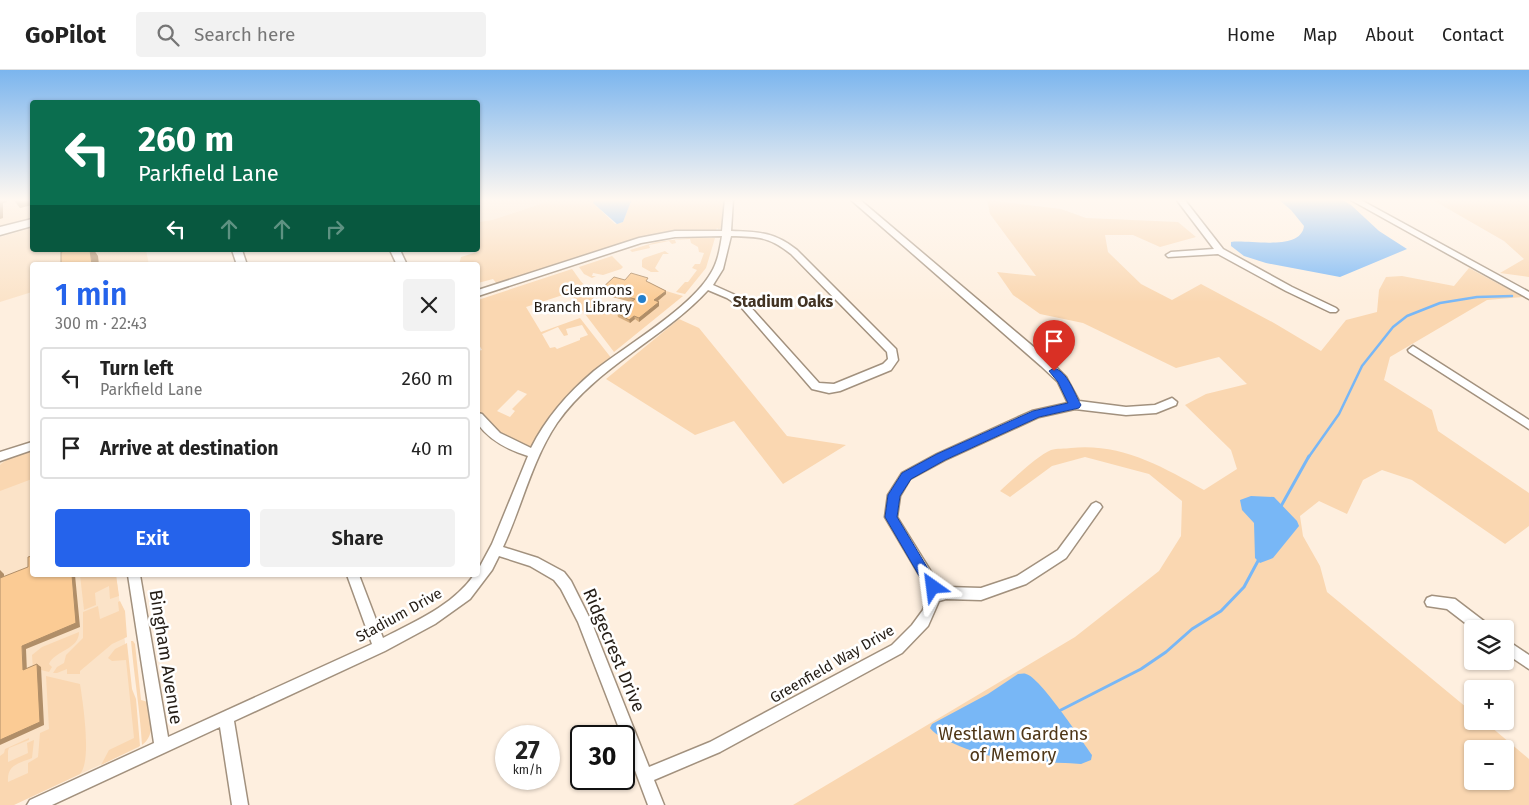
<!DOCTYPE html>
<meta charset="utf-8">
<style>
body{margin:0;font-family:"Fira Sans",sans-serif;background:#f2f2f2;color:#222;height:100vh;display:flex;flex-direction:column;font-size:19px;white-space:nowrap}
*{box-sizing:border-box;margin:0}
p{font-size:16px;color:#767676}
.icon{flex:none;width:28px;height:28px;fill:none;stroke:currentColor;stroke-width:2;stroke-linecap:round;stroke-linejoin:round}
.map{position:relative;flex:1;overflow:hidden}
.drawer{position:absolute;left:30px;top:192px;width:450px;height:315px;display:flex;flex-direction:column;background:#fff;border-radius:5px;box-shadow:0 1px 4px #0004}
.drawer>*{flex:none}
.banner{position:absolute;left:30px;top:30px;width:450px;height:152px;border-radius:5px;box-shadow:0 1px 4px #0004;background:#0b6e4f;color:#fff;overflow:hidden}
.buttons{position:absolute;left:1464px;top:550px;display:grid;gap:10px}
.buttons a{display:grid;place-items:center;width:50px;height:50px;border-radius:5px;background:#fff;box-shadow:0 1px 4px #0004;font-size:25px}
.speed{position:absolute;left:495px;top:655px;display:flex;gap:10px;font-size:25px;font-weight:700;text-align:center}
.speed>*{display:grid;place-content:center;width:65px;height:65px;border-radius:50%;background:#fff;box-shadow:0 1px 4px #0004;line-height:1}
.speed small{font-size:12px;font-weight:400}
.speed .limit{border:2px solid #111;border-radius:8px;background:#fff;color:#111}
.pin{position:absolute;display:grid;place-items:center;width:42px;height:42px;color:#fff;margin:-51px -21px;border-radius:50% 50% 50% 0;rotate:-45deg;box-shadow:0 0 5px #0007}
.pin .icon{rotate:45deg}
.me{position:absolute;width:55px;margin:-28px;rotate:329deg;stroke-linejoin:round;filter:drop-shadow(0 0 4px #0008)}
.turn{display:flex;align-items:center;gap:18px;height:105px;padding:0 25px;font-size:22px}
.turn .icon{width:65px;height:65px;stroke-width:2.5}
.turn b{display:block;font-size:35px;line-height:42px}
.lanes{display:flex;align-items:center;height:48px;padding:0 25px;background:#0003;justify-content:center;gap:25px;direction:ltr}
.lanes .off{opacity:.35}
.round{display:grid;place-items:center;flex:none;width:52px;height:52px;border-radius:5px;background:#f2f2f2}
.summary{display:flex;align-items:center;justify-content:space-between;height:85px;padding:0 25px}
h1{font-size:30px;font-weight:600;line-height:38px;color:#2563eb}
.cta{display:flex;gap:10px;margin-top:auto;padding:10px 25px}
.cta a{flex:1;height:58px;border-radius:5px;background:#2563eb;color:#fff;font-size:20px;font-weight:600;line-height:58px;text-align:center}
.cta a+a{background:#f2f2f2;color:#222}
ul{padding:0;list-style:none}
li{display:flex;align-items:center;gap:15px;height:62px;margin:0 10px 8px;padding:0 15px;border:2px solid #e0e0e0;border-radius:5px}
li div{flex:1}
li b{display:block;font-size:19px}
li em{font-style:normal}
header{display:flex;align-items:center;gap:30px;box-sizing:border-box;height:70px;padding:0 25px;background:#fff;border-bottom:1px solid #e0e0e0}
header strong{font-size:24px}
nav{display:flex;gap:28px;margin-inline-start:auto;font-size:18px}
.search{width:350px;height:45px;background:#f2f2f2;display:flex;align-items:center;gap:12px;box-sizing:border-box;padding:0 18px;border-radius:5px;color:#767676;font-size:19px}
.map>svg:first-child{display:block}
.built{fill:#fbe3c8}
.green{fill:#fad7b1;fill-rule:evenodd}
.water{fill:#78b7f6}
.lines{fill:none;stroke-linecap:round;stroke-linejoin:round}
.stream-far1{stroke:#78b7f6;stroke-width:2.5}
.stream{stroke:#78b7f6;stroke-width:3}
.minor-casing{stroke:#a2917e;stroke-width:3}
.major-casing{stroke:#a2917e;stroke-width:3}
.minor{fill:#fff;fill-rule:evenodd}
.major{fill:#fff;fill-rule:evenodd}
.wall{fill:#d8af7f}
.shaded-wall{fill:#b08e68}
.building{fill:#fbcb94;stroke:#b08e68}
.route{fill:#2563eb;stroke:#184099}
.poi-dot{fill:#237fcc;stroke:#fff;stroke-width:2}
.labels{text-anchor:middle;stroke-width:5;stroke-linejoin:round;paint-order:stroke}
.poi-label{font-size:15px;fill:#231c15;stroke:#fff;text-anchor:end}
.street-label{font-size:15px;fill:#231c15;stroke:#fff}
.neighbourhood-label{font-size:16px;font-weight:bold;fill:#423323;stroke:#fff}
.near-street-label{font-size:18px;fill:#231c15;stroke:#fff}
.near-park-label{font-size:18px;fill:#4f3718;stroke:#fff}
</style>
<header>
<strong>GoPilot</strong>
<div class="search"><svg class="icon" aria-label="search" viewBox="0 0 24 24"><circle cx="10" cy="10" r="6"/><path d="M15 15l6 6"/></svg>Search here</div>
<nav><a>Home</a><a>Map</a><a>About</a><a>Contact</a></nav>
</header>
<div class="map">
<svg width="1529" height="735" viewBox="0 0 1529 735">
<rect width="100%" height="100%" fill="#feefdf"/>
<path class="built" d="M0 129H32V148L0 156Z
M478 129H555L492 150 479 152H478Z
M32 158V180H146L149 195H32V222L0 232V167Z
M6 390 32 405V505H116L139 677 13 735H0V392Z"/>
<path class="green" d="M555 129H595L593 133 615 154 623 152 632 129H725L722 156 719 160 717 158 716 160H680L646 166 497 214 493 209 478 213V195H459L461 187 477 182 478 152 492 150Z
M1431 129H1529V207L1500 203 1524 189 1504 171Z
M987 130 1061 139 1086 148 1178 152 1196 167 1160 177 1133 165H1105L1108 182 1141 214 1172 230 1201 214 1274 253 1321 281 1346 250 1377 242 1379 220 1386 207 1402 206 1454 216 1469 198 1523 227 1487 230 1390 287 1384 310 1432 340 1438 361 1529 423V456L1505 474 1412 410 1382 400 1363 410 1347 444 1319 431 1300 446 1303 466 1320 496 1327 522 1472 642V651H1484L1529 689V735H793L1075 567 1159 501 1181 466 1182 431 1149 404 1085 387 1052 396 1010 427 1000 421C1012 410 1038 385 1051 380 1057 378 1065 379 1071 378 1121 373 1161 396 1204 420L1237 399 1231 380 1185 335 1206 324 1247 314 1219 287 1176 298 1083 253 1040 244 1013 225 997 202 1036 206 990 144ZM1472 679H1505V711H1472Z
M688 168H715L706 198 685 224 676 222 685 212H688L697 200 692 198 695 194H700L704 183 699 182 698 177 691 173 690 169 675 170 676 173 672 174 669 171 649 175 650 178 632 182 630 180 656 172Z
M665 181 669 184H663L655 198 659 202H651L642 197V190L644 188Z
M612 186 623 197 621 199 603 205 593 203 592 206H596L592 208 584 204 579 197Z
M572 199C580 209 585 222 600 220L592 230 594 234 610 243 621 242 635 249 643 248 659 236 655 233 656 218 683 226 614 282 569 223 526 237 541 262 580 248 612 289 543 358 530 378C509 368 489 361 478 339V281L482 280 478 273V230ZM582 255 588 265 580 268V270L557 279 555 277 550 278 542 264 558 257 564 266 568 265 566 259ZM518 320 527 324 512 339 515 341 510 347 497 341Z
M679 249 699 258 787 366 846 375 783 414 734 351 695 365 606 309Z
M32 378V409L0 421V395L14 384Z
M80 505H116L119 526 110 529 109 516 95 523 96 535 84 540Z
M120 531 125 541 127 567 112 574 80 601V604H67V599L57 603H53L57 597 64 593 66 585 83 568V542L98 536 100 549 119 541 118 532Z
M79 562C79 580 55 580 49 594L52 597 49 602 41 600V597L33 600 32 585 42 577Z
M131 571H133L135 574 141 630 148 632C151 646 156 665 142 675 140 640 134 606 131 571Z
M127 573 132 619 136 629 140 676 101 695 109 680 134 668 126 590 112 591 108 588 115 579Z
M46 606 80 614C83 633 92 691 80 704L14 735H0V686L4 683 5 679 29 668V670L9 678 8 681V692L28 683 27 673 34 670 32 688C17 694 7 695 8 712L28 703V693L38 687 40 663 49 659Z"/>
<path class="water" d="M595 129H632L623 152 617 154 593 133Z
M1278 129H1341L1351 135 1379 161 1407 179 1340 207 1266 193 1244 186 1231 176V172C1247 169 1301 182 1304 156L1291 140Z
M1251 426 1274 427 1297 451 1299 456 1273 488 1260 493 1255 488 1254 453 1242 440 1240 430Z
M1018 604C1021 604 1024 603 1026 604 1040 607 1082 671 1092 685L1091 690 1081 694C1057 692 1032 693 1007 689 988 687 941 673 930 658L932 654 988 624Z"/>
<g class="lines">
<path class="stream-far1" d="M1308 388 1339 344 1362 296 1393 257 1407 246 1440 233 1477 227 1512 226"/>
<path class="stream" d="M1280 438 1309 386
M1059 641 1141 599 1166 582 1192 559 1221 541 1244 517 1259 489"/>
<g class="minor-casing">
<path id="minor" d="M725 129H733L731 161C760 162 774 162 797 180L896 279 898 290 891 300 840 321 829 323 812 319 741 237 727 228 708 220C663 269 596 297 557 353 532 390 522 436 503 477L538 488 564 502 571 511 591 551 649 697 710 672 892 575 912 555 923 540 927 526V518L885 447 888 425 902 403 937 384 1032 341 1068 333 1058 312 1041 296 850 129H859L1049 290 1066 307 1079 331 1126 337 1155 335 1172 328 1177 332 1176 335 1156 343 1126 345 1075 339 1039 347 945 390 910 409 900 426 897 447 938 513 940 520 946 517 981 518 1017 506 1058 480 1092 434 1096 432 1100 434 1102 437 1066 488 1026 514 981 530 946 529 939 531 928 556 902 583 720 682 654 710 664 735H648L624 671V666H622L578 552 561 519 554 510 530 496 499 486 492 500 470 529 435 554 385 581 234 651 248 735H232L220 657 52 735H27L30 730 154 673 128 505H140L168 667 372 574 347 505H359L383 568C416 551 452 536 474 505H478V500L492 474 528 386C509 380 490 371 478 354V343L482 344 500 363 531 378C546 348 568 323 594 301 627 275 691 238 711 203 718 192 720 178 722 166L675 167 641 173 478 226V220L639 168 675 161H722ZM731 166C759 167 768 166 791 184L887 282 888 289 883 294 834 314 819 313 747 233 733 224 713 215 723 199Z
M1176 129H1184L1223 179 1292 217 1336 238 1338 240 1336 242H1330L1286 221 1218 184 1168 187 1166 185 1171 182 1214 179Z
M1349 129H1359L1529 222V229Z
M232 180H242L247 195H237Z
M390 180H400L407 195H397Z
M1413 276 1529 350V359L1409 282 1408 280Z
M32 372V380L0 391V382Z
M1432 526 1455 529 1489 555 1491 559H1473L1447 539 1427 536 1425 532 1427 528Z
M1505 569 1529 585V599L1505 583Z"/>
</g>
<g class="major-casing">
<path id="major" d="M32 149V156L0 165V157Z"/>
</g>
<use href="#minor" class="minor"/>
<use href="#major" class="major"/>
</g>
<path class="wall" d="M625 210 649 212 666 221V224L658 231 659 232V236L639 252 635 249 630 253 618 247 617 243 631 232 601 224 600 220Z"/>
<path class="shaded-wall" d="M0 129H7V132L3 133V148L0 149Z
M13 129H32V135L20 138Z
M90 180H94L98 186 99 195H92Z
M666 221V224L655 233 654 230Z
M659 232V236L639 252V248Z
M634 246 635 249 630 253 629 250Z
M0 500 4 504V512L0 508Z
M72 505H75L80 557 26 579 27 603 23 600 22 576Z
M37 594 41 597 44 655 0 675V670Z"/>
<path class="building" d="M70 180H90L92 195H61V182Z
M631 203 648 208 646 211 666 221 654 230 659 232 639 248 634 246 629 250 617 243 635 229 600 220 614 207 625 210Z
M32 486V505H72L76 553 22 576 23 600 37 594 40 652 0 670V508L28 497V487Z"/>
<linearGradient id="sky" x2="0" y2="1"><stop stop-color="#7bb5ee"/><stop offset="0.56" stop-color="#fff8f1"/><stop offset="1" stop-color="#fff8f1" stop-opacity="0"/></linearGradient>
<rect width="1529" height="232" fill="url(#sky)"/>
<path class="route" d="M1054 298C1068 302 1074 323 1081 335L1079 338 1039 347 945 390 911 409 900 426 897 447 939 517 937 521 933 522 928 521 885 447 888 425 902 403 937 384 1033 341 1068 333 1058 312 1049 301Z"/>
<circle class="poi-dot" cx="642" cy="229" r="5"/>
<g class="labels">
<g class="poi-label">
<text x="632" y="225">Clemmons<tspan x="632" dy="17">Branch Library</tspan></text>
</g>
<g class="street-label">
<text transform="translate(399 545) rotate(-29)" y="5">Stadium Drive</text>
<text transform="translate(832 594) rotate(-30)" y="5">Greenfield Way Drive</text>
</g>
<g class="neighbourhood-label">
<text x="783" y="237">Stadium Oaks</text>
</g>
<g class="near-street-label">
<text transform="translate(614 580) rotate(67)" y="6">Ridgecrest Drive</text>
<text transform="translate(166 587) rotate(81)" y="6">Bingham Avenue</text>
</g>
<g class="near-park-label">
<text x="1013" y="670">Westlawn Gardens<tspan x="1013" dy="21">of Memory</tspan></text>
</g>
</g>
</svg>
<div class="buttons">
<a><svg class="icon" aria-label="layers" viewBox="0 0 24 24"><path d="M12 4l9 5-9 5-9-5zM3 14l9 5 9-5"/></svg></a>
<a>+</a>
<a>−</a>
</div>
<div class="speed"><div>27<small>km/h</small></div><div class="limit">30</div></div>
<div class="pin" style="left:1054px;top:301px;background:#d93025"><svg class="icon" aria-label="arrive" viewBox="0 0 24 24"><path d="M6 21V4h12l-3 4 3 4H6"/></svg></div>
<svg class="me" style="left:933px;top:517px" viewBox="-20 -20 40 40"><path d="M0-17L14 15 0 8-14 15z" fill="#2563eb" stroke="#fff" stroke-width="4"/></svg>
<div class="banner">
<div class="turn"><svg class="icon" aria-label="left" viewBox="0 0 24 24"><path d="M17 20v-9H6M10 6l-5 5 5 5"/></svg><div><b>260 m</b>Parkfield Lane</div></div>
<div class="lanes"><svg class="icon" aria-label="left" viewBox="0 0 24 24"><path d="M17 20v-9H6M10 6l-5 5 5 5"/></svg><svg class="icon off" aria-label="ahead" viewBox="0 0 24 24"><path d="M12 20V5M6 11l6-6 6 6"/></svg><svg class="icon off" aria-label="ahead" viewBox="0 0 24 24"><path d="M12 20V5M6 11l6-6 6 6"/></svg><svg class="icon off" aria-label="right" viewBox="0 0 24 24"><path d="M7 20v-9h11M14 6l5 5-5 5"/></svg></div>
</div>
<section class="drawer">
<div class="summary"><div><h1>1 min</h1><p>300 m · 22:43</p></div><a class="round"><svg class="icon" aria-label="close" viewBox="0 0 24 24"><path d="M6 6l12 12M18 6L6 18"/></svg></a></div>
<ul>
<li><svg class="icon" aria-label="left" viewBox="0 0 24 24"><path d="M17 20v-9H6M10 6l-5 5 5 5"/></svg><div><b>Turn left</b><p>Parkfield Lane</p></div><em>260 m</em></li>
<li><svg class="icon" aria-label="arrive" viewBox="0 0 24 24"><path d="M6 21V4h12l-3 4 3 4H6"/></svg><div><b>Arrive at destination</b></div><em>40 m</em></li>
</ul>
<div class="cta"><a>Exit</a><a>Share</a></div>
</section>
</div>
